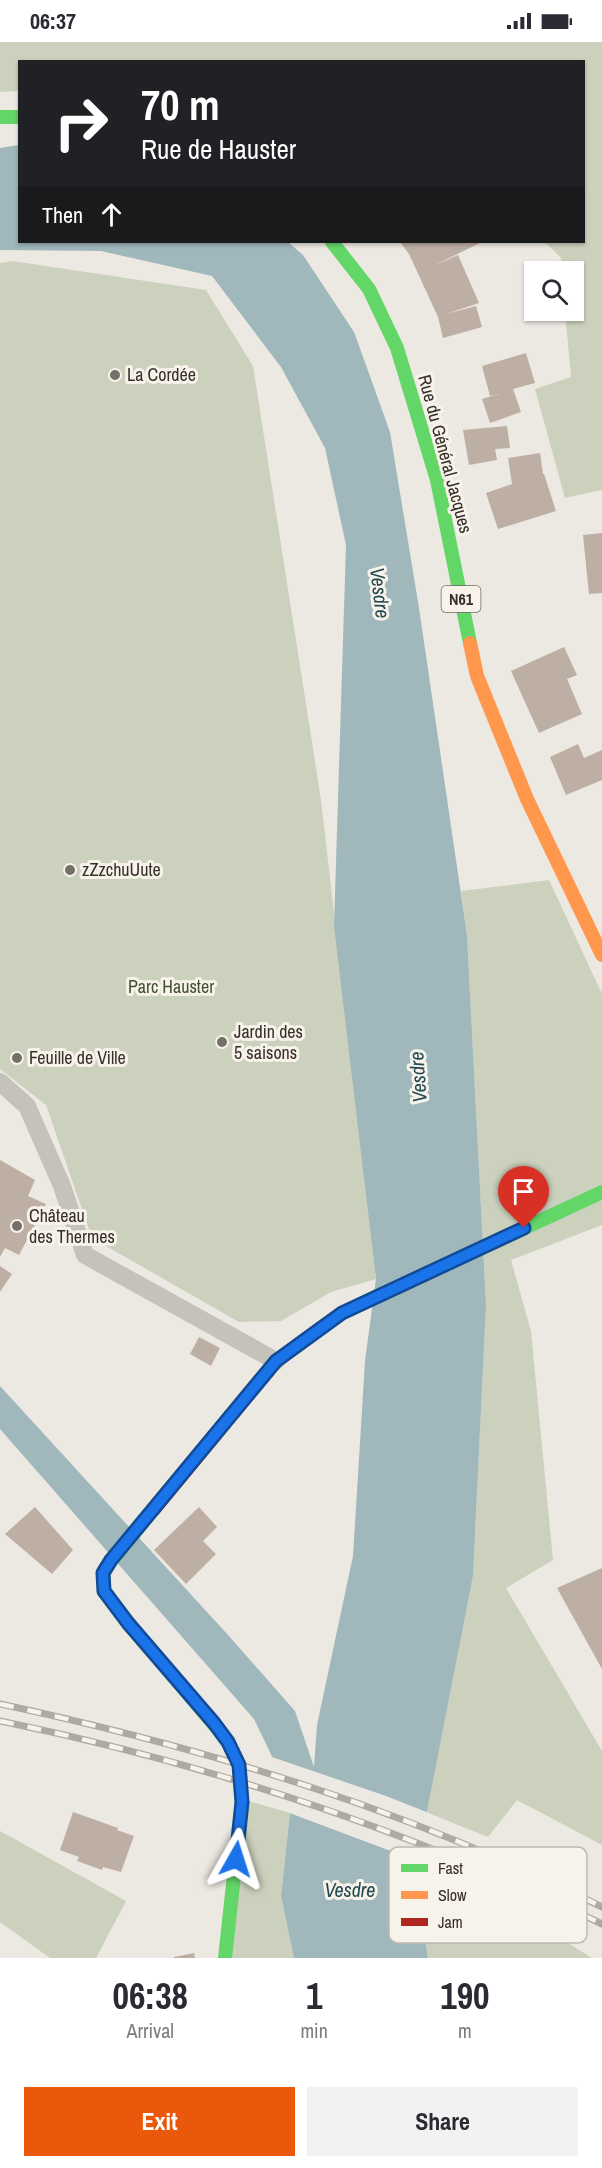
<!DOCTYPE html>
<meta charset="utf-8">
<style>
body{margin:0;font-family:"Archivo Narrow",sans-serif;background:#f2f2f3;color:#2b2b33;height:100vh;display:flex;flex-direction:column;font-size:22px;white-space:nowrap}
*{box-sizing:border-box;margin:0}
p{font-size:20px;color:#7c7c81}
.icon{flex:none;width:33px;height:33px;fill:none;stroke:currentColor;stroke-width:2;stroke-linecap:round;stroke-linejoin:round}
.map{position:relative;height:1916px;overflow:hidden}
.panel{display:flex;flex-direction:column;background:#fff;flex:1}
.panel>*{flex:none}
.hud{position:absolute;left:18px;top:18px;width:567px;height:183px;border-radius:0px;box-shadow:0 2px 4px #0004;background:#202124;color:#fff;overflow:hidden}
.buttons{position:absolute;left:524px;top:219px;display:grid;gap:12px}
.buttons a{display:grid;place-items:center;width:60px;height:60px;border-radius:0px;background:#fff;box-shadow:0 2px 4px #0004;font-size:30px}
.pin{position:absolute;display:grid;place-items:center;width:51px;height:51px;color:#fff;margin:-62px -26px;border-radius:50% 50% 50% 0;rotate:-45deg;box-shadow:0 0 6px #0007}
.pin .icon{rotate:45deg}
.me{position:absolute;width:66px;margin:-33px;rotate:6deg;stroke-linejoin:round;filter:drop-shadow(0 0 4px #0008)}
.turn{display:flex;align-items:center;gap:21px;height:126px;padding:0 24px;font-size:27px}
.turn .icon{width:78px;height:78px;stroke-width:2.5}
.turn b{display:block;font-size:42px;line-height:51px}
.then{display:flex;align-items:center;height:57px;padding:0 24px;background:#0003;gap:12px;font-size:22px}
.eta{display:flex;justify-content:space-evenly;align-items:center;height:102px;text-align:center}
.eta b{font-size:36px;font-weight:700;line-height:42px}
.button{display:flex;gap:12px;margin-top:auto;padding:12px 24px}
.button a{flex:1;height:69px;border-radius:0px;background:#ea580c;color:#fff;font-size:24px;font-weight:700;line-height:69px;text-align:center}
.button a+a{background:#f2f2f3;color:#2b2b33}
.status{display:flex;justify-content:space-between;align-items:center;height:42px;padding:0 30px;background:#fff;direction:ltr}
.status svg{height:16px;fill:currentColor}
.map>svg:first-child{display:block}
.green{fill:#cbd1bd}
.water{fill:#a0b8bb}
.pier{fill:#ece8e2}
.building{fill:#beafa5}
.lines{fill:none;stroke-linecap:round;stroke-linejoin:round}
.lane{stroke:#c5c1bb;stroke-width:18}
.fast{stroke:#63d668;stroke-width:14}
.slow{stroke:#ff974d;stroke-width:14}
.jam{stroke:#b3261e;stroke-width:14}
.rail-casing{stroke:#ada9a5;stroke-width:7}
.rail{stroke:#f8f3ea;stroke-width:4.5;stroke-dasharray:14;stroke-linecap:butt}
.route-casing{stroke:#114b97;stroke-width:15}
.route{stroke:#1a73e8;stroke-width:10}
.poi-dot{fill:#756f6a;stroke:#f8f3ea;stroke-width:2}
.labels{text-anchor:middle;stroke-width:6;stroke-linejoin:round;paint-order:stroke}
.shield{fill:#f8f3ea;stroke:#706963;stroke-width:1.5}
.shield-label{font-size:16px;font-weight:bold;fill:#352e29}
.poi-label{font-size:18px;fill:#352e29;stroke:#f8f3ea;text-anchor:start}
.street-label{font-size:18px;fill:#352e29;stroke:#f8f3ea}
.park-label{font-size:18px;fill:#41512f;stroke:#f8f3ea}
.water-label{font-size:20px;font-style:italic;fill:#234a53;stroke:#f8f3ea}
.key{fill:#f8f3ea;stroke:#beb8b0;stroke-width:1.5}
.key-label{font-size:16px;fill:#352e29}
</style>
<div class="status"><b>06:37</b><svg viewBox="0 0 49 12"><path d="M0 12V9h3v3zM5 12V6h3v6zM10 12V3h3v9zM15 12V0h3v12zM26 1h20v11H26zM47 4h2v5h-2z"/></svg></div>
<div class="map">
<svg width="602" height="1916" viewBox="0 0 602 1916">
<rect width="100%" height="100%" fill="#ece8e2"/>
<path class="green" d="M0 0H602V448L565 456 535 347 571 335 565 269 573 268V230L562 229 561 216 545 200H584V20H20L19 49 0 50Z
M12 219 206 248 253 324 321 758 376 1237 331 1250 281 1279 239 1280 92 1196 46 1063 0 1027V221Z
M549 838 602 952V1183L511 1218 531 1289 553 1518 506 1546 602 1709V1803L517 1758 488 1795 426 1770 473 1534 486 1263 467 893 461 849Z
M238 1756 290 1771 281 1854 294 1916H222Z
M0 1789 126 1859 96 1916H50L0 1880Z
M417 1818 470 1840 592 1916H428L415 1830Z"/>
<path class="water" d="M19 103 20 200H288L303 213 354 290 390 390 419 566 467 893 486 1263 473 1534 415 1830 428 1916H294L281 1854 290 1771 294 1760 254 1677 0 1387V1344L228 1593 295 1669 314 1725 317 1683 353 1514 365 1319 376 1237 334 884 346 503 325 406 281 325 212 234 101 209 0 208V106Z"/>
<path class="pier" d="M269 1714 386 1754 429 1771 420 1820 287 1770 291 1760Z"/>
<path class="building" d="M400 200H482L433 224 458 213 479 261 446 272 476 264 482 285 443 296 438 275 409 212Z
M526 311 535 341 513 347 521 370 490 381 482 357 499 352 490 354 482 324Z
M507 384 510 406 495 407 497 418 469 423 463 388Z
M540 411 543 432H544L556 469 498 487 486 451 512 442 508 416Z
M602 491V551L589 552 583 493Z
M564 605 577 633 567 637 582 672 539 691 511 629Z
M578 702 584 716 602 708V738L566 753 550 715Z
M0 1118 35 1138 28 1154 46 1162 19 1213 5 1206 0 1215Z
M0 1224 12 1232 0 1250Z
M199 1295 220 1306 211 1324 190 1312Z
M35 1465 73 1508 52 1532 5 1492Z
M199 1465 217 1485 203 1499 216 1512 186 1542 154 1508Z
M602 1526V1627L557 1546Z
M73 1770 118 1786 117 1788 134 1794 121 1830 103 1825 102 1828 77 1819 79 1815 60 1808Z
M194 1911 195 1916H174V1915Z"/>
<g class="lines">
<path class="lane" d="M0 1040 27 1064 62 1144 85 1213 276 1319"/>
<path class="fast" d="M0 75H20
M332 200 369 247 397 306 437 438 470 601
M321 1286 342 1271 602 1150
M154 1467 106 1525 103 1531 104 1549 128 1581 228 1699 239 1723 242 1760 225 1916"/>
<path class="slow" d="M470 601 477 634 527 757 602 913"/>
<path class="jam" d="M154 1467 276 1319 321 1286"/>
<g class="rail-casing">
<path id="rail" d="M0 1662C210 1707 409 1768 602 1865
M0 1679C210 1722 410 1788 602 1882"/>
</g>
<use href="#rail" class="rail"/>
</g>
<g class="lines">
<g class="route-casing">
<path id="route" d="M236 1817 242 1760 239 1723 228 1700 214 1681 128 1581 104 1549 103 1531 111 1518 276 1319 342 1271 524 1186"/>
</g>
<use href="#route" class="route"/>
</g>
<g class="poi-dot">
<circle cx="115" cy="333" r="6"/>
<circle cx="70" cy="828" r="6"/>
<circle cx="222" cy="1000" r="6"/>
<circle cx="17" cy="1016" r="6"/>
<circle cx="17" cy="1184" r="6"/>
</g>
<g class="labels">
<rect class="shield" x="441.5" y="544" width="39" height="26" rx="4.5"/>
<g class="shield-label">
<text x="461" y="563">N61</text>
</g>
<g class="poi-label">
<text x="127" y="339">La Cordée</text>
<text x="82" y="834">zZzchuUute</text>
<text x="234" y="996">Jardin des<tspan x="234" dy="21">5 saisons</tspan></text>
<text x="29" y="1022">Feuille de Ville</text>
<text x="29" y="1180">Château<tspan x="29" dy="21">des Thermes</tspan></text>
</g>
<g class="street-label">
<text transform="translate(445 412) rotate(75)" y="6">Rue du Général Jacques</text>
</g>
<g class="park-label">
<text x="171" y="951">Parc Hauster</text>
</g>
<g class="water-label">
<text transform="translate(380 551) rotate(83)" y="7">Vesdre</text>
<text transform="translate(418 1035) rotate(-94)" y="7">Vesdre</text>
<text x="350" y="1855">Vesdre</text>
</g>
</g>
<rect x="389" y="1805" width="198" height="96" rx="9" class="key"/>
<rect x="401" y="1822" width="27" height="8" fill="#63d668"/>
<rect x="401" y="1849" width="27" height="8" fill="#ff974d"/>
<rect x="401" y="1876" width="27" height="8" fill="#b3261e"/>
<g class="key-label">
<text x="438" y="1832">Fast</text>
<text x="438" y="1859">Slow</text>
<text x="438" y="1886">Jam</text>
</g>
</svg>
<div class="buttons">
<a><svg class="icon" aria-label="search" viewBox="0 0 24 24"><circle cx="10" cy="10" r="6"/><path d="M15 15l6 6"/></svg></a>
</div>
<div class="pin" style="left:524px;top:1186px;background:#d93025"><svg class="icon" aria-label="arrive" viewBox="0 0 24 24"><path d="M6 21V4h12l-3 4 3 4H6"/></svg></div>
<svg class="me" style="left:236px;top:1817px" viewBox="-20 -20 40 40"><path d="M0-17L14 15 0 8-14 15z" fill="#1a73e8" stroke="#fff" stroke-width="4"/></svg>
<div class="hud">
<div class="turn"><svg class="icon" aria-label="right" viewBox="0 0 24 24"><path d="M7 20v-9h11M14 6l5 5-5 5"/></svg><div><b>70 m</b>Rue de Hauster</div></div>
<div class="then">Then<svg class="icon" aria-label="ahead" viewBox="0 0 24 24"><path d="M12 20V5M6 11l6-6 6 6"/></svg></div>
</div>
</div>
<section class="panel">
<div class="eta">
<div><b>06:38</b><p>Arrival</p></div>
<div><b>1</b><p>min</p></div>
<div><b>190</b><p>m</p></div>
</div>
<div class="button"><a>Exit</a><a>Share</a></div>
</section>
